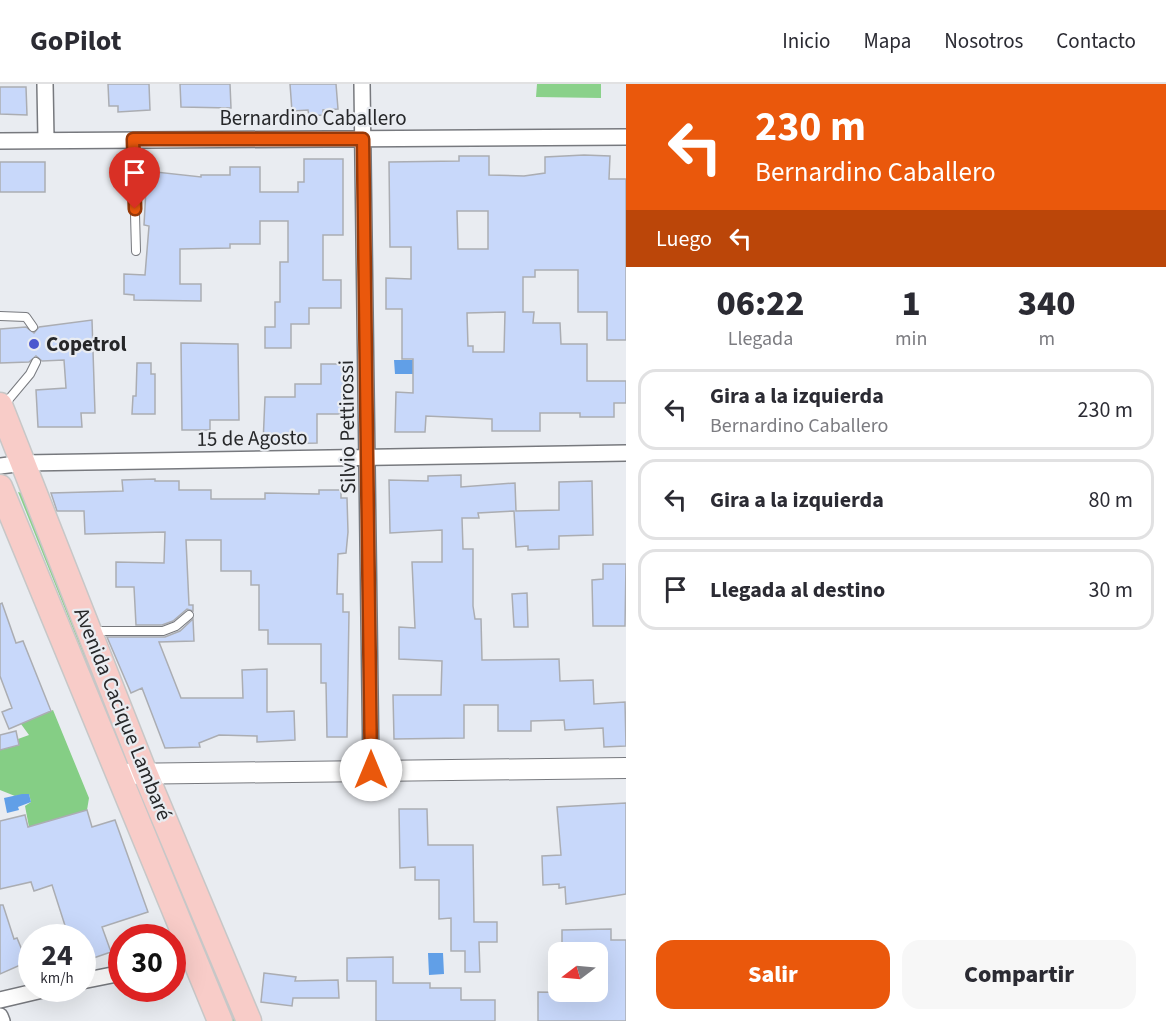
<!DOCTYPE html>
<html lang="es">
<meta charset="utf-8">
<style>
body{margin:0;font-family:"Source Sans 3",sans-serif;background:#f7f7f7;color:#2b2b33;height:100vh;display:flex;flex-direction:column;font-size:22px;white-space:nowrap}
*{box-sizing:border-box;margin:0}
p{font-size:20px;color:#7c7c81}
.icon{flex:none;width:33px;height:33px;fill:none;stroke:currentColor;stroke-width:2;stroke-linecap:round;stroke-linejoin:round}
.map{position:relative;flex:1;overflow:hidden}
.sheet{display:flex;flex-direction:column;background:#fff;width:540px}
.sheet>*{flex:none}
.guide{background:#ea580c;color:#fff;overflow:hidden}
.needle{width:39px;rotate:254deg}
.buttons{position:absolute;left:548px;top:858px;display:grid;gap:12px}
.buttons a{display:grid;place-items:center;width:60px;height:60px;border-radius:12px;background:#fff;box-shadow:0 6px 24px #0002;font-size:30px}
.speed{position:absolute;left:18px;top:840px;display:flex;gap:12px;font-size:30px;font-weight:700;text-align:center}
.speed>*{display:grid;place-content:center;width:78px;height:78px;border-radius:50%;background:#fff;box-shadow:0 6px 24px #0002;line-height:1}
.speed small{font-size:15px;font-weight:400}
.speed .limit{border:9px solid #d22;background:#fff;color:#111}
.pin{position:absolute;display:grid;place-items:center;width:51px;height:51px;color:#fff;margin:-62px -26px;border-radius:50% 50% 50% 0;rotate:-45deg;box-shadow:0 0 6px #0007}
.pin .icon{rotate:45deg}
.me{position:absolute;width:66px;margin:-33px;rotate:0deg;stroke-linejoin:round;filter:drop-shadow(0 0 4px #0008)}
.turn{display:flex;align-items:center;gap:21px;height:126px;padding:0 30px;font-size:27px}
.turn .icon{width:78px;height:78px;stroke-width:2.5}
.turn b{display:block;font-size:42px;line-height:51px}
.then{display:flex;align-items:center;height:57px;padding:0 30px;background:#0003;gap:12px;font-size:22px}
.eta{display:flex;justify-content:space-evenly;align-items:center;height:102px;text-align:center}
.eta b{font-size:36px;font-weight:800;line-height:42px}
.cta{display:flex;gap:12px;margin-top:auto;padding:12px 30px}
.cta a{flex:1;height:69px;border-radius:18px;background:#ea580c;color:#fff;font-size:24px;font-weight:800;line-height:69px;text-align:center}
.cta a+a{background:#f7f7f7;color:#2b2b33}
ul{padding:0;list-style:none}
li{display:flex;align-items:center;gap:18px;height:81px;margin:0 12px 9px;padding:0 18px;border:3px solid #e1e1e2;border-radius:18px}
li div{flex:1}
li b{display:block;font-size:22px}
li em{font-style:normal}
header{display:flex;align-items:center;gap:36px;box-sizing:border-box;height:84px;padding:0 30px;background:#fff;border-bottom:2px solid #e1e1e2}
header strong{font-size:28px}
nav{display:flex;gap:33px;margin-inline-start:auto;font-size:21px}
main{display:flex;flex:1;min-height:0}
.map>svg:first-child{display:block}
.green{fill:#8ad18a}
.forest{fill:#85ce85}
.water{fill:#619fe7}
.building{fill:#c8d8fa;stroke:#abadb2;stroke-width:1.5;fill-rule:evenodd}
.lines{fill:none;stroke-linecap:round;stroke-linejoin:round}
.service-casing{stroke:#77797e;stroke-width:10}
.minor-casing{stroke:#77797e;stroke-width:18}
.tertiary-casing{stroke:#77797e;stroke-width:22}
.primary-casing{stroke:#c7c7c7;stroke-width:27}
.service{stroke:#fff;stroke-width:8}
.minor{stroke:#fff;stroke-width:15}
.tertiary{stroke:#fff;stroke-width:20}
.primary{stroke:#f8ccc8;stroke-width:24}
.route-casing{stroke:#983908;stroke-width:15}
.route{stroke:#ea580c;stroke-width:10}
.poi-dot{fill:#4c59cf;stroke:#e9ecf1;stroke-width:2}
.labels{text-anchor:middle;stroke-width:4.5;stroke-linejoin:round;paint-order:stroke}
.street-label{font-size:21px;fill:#262729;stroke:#e9ecf1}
.poi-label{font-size:21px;font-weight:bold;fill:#262729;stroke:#e9ecf1;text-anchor:start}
</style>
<header>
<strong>GoPilot</strong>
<nav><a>Inicio</a><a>Mapa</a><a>Nosotros</a><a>Contacto</a></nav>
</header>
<main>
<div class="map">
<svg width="626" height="937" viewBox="0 0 626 937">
<rect width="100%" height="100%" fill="#e9ecf1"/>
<path class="green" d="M537 0H601V14L536 13Z
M18 408 22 409 116 646 114 647Z
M146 720 149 722 236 937H230L144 721Z"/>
<path class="forest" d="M53 626 89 714 87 726 29 743 25 722 31 718 29 710 15 712 0 706V666L19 661 18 655 29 651 21 640Z"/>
<path class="water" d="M394 276H413V290H395Z
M22 710H29L31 718 18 723 19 726 7 729 4 714Z
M428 869H443L444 890 429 891Z"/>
<path class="building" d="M108 0H149L150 26 118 28V22H109Z
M180 0H230L231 24 181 23Z
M290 0H336L338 25 323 26V31L309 32 308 26 292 27Z
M0 3H26L27 31 0 30Z
M584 71 610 72 609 95H626V256H607V228H578V186H535V193H523V228H534L533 239H560L561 260H587V297H626V319H614V333H580V329H540V347H492V335L426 332 425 348H395L396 308 413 309V275H402V225H386V194L411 195V163H390L389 78 459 77V72H489V91L524 92 545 89V73ZM457 127H488V165H458ZM505 228 504 268H473V262H468L467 229Z
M304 75H343V151H323V196H341V224H309V240H291V264H265V243H275V218H280V178H288V137H260V160H230V164L180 165V200H201V217L134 216V211L124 210V190L145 191 149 142 144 141 147 87 201 93V91H230V83H260V108H298V98H304Z
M0 78H45V108H0Z
M92 236 95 329H81L82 343H38L36 306 66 304 64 276 42 277 36 272 29 278 0 279V245L26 243 34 249 39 243Z
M181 259 238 260 239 336H210V346H182Z
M137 279H151V290H155V330H132L133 312H136Z
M321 280H344V330H317V359L263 360 265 313H295V300H321Z
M461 391V403L515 399 516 427 559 426V398L592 397 593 451 559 452V465L528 466V462L516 463 514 427 478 429 479 434H462L463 465H473V522L475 535H481L482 576 559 575 560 597 593 596 594 620 625 618 626 662 604 663 603 644 565 646 564 636 531 637V647H498V621H464V654L394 655 393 611H441L442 577 399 575V543L415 544 412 478H442V446L390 449 389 396 428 397V392Z
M155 395V397H179V406H211V415H265V409L319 410V406H341V414H347L348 448 346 469 338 470 337 510H343V528H349L347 653H327L326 599H321V560H268V546H259V501H251V487H221V456H186L189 521H193V527L187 525 173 537 162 541H136L134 503H116V478L164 479 165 448 85 450 84 427H57L51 409 123 407 122 396Z
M603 480H626L625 542H593L592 496 603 495Z
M527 509 528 543H514L512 510Z
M2 519 16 559 23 557 51 627 9 645 2 628 12 624 0 592V520Z
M193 535 194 557 159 558 181 614H243L242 586 267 585V628L294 627 295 656 257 658V652L219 651 199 659 200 663 165 664 142 604 131 609 107 553H165L180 547Z
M16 647 19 661 0 666V651Z
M626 719V810L566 820 565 803 559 804V800L543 801 542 772 561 771 557 723Z
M399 725H427L428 761H473L474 838H497V858H479L480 888H465V867H451V834L439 835V796H415V783L400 784Z
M87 726 92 743 115 736 148 828 102 843 111 868 82 878V854H69L52 801 34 807 31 798 0 805V737L25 731 28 743Z
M0 821H3L14 855 17 854 27 878 0 890Z
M611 845V856H626V937H538V908L597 909V868H562V846Z
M393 873V899H430V904H461V916H495V937H376V897H347V874Z
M264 889 296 893 295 897 338 896 339 914H293L292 922 261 918Z"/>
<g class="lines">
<g class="service-casing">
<path id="service" d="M133 55 136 167
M0 232 26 233 33 243
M4 321 30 290 36 278
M92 547H163L176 542 189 531"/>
</g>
<g class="minor-casing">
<path id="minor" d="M45 0 46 55
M362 0 371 686
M0 57 626 53
M0 382 24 379 626 369
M172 877 193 873
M82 897 122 889
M0 916 51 904
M0 932 2 937"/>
</g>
<g class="tertiary-casing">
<path id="tertiary" d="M117 690 626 684"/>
</g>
<g class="primary-casing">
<path id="primary" d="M0 321 145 689 249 937
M0 403 220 937"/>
</g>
<use href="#service" class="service"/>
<use href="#minor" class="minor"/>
<use href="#tertiary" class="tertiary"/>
<use href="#primary" class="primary"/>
</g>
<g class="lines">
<g class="route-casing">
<path id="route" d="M135 125 133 55H363L371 686"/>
</g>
<use href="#route" class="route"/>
</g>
<circle class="poi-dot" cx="34" cy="260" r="6"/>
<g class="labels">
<g class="street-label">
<text x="313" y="41">Bernardino Caballero</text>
<text transform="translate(347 343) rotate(-91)" y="7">Silvio Pettirossi</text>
<text transform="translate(252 354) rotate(-1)" y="7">15 de Agosto</text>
<text transform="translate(123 630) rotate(68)" y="7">Avenida Cacique Lambaré</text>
</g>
<g class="poi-label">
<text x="46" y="267">Copetrol</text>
</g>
</g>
</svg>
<div class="buttons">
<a><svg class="needle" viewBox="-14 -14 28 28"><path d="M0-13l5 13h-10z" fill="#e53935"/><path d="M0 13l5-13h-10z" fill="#7c7c81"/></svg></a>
</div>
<div class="speed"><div>24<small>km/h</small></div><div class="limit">30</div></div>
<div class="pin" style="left:135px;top:125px;background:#d93025"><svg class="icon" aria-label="arrive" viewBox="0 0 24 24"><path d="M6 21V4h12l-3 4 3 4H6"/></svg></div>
<svg class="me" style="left:371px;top:686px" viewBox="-20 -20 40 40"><circle r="19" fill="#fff"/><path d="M0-13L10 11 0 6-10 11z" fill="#ea580c"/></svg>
</div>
<section class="sheet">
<div class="guide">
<div class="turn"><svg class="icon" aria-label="left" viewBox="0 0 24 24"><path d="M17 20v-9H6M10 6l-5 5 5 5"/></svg><div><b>230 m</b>Bernardino Caballero</div></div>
<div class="then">Luego<svg class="icon" aria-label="left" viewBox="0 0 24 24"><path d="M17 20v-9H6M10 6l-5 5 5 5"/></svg></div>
</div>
<div class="eta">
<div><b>06:22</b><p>Llegada</p></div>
<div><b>1</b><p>min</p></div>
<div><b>340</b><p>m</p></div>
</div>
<ul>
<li><svg class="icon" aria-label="left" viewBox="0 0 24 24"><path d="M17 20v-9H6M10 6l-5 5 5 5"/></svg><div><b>Gira a la izquierda</b><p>Bernardino Caballero</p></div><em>230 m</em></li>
<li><svg class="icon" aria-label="left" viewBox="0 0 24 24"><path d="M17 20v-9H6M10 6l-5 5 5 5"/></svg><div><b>Gira a la izquierda</b></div><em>80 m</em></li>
<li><svg class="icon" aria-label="arrive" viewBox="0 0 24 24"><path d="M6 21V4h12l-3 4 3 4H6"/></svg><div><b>Llegada al destino</b></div><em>30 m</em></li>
</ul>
<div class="cta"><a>Salir</a><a>Compartir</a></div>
</section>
</main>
